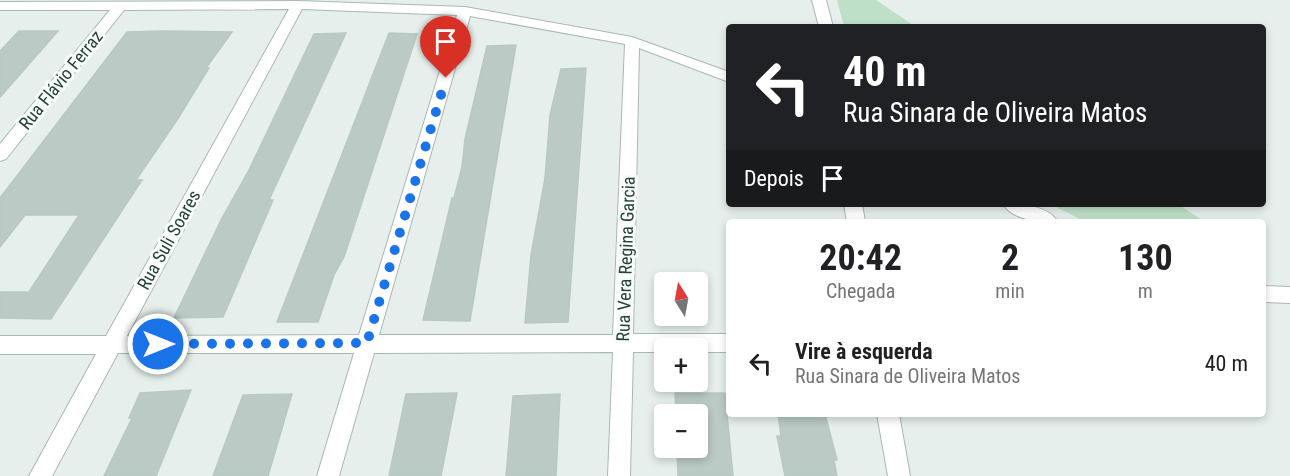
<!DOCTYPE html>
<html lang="pt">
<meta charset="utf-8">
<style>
body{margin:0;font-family:"Roboto Condensed",sans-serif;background:#f2f2f2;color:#202124;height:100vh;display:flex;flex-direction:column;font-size:22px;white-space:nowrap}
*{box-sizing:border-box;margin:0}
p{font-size:20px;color:#757577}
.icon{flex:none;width:33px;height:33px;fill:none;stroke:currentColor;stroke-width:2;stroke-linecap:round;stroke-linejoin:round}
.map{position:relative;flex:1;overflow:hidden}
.side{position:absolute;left:726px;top:219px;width:540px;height:198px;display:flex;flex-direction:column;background:#fff;border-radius:6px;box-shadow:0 3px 9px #0003}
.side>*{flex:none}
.hud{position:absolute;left:726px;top:24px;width:540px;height:183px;border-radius:6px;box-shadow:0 3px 9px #0003;background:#202124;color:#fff;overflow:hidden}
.needle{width:39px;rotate:349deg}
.buttons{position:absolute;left:654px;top:272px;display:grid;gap:12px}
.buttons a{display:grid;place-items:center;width:54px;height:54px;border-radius:6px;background:#fff;box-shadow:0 3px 9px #0003;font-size:30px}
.pin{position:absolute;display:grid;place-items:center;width:51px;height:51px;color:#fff;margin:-62px -26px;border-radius:50% 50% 50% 0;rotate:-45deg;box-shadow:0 0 6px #0007}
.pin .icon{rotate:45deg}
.me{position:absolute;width:66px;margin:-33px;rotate:90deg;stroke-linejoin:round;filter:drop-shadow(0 0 4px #0008)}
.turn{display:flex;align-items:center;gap:21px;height:126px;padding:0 18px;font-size:27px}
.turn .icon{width:78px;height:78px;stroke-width:2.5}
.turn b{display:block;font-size:42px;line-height:51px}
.then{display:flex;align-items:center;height:57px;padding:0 18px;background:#0003;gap:12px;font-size:22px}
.eta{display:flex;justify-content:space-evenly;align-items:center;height:102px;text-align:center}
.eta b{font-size:36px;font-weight:700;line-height:42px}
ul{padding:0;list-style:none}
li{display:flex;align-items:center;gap:18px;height:84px;padding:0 18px}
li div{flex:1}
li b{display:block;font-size:22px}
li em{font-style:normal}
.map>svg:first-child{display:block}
.green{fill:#bfe0c8}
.building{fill:#bbcac4;stroke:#b8c9c2;stroke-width:1.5}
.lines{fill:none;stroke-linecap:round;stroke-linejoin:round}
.minor-casing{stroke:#a8b8b2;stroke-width:2}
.minor{fill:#fff;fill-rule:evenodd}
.route{stroke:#1a73e8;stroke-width:10;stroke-dasharray:0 18}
.labels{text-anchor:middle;stroke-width:6;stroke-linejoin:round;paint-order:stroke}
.street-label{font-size:18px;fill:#24423a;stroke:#f7fbf9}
</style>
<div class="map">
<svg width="1290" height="476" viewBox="0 0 1290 476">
<rect width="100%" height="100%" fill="#e6efeb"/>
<path class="green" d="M837 0H876L916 27H844Z
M1050 204H1178L1205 222H1086Z"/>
<path class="building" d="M19 31H58L0 97V51Z
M165 31 232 32 206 68H209L177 120 136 180H142L51 319 0 318V292H29L79 215H25L0 247V198L127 32Z
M346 33 269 200H273L223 317 174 318 222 218 249 170 314 34Z
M389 33 417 34 344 257 334 275 318 322H277Z
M516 45 470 321 423 320 452 198H454L462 167 465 139 487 46Z
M586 68 568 322 525 323 531 255 545 178 550 115 561 69Z
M191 390 156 476H104L132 418H129L140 393Z
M457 393 441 476H389L406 394Z
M675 393H725L733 476H678L677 447H698V414H676Z
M292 394 268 476H213L243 395Z
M560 394 556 476H506L513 396Z
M778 414H825L837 460H834L837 476H785L777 436H781Z"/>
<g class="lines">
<g class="minor-casing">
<path id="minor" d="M812 0H826L833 27H819Z
M298 1 465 7 632 37 729 72V82L639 48 633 334H729V352H698V348H664V352H633L630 476H608L613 352 374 353 339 476H317L354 353H118L52 476H29L96 354H0V336H106L289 9 124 10 6 159 0 161V144L110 10H0V2ZM302 9 457 15 359 335 127 336ZM470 16 625 44 613 335H379Z
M844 204H862L865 222H847Z
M1003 204C1020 204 1048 205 1058 222 1041 222 1013 221 1003 204Z
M1263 286 1290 287V303L1263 302Z
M877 414H899L910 476H888Z"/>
</g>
<use href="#minor" class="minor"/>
</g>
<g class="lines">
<path class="route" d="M158 344 367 343 446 78"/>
</g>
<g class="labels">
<g class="street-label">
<text transform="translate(61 80) rotate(-51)" y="6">Rua Flávio Ferraz</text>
<text transform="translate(169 240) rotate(-61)" y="6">Rua Suli Soares</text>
<text transform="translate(626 259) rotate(-88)" y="6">Rua Vera Regina Garcia</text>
</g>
</g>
</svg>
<div class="buttons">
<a><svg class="needle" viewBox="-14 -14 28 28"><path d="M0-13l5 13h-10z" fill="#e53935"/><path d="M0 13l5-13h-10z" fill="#757577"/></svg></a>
<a>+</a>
<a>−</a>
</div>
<div class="pin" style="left:446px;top:78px;background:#d93025"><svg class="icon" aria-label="arrive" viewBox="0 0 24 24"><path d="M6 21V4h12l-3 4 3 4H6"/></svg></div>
<svg class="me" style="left:158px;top:344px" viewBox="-20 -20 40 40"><circle r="17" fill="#1a73e8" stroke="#fff" stroke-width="3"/><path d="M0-11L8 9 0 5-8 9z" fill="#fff"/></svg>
<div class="hud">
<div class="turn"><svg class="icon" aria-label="left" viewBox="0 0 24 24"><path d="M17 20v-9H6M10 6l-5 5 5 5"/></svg><div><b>40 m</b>Rua Sinara de Oliveira Matos</div></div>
<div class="then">Depois<svg class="icon" aria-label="arrive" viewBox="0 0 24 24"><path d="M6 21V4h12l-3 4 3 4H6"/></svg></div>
</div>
<section class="side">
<div class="eta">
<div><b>20:42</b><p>Chegada</p></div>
<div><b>2</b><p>min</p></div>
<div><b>130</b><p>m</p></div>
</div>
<ul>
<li><svg class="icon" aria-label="left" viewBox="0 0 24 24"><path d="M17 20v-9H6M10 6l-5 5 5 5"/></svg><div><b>Vire à esquerda</b><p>Rua Sinara de Oliveira Matos</p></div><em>40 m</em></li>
</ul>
</section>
</div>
